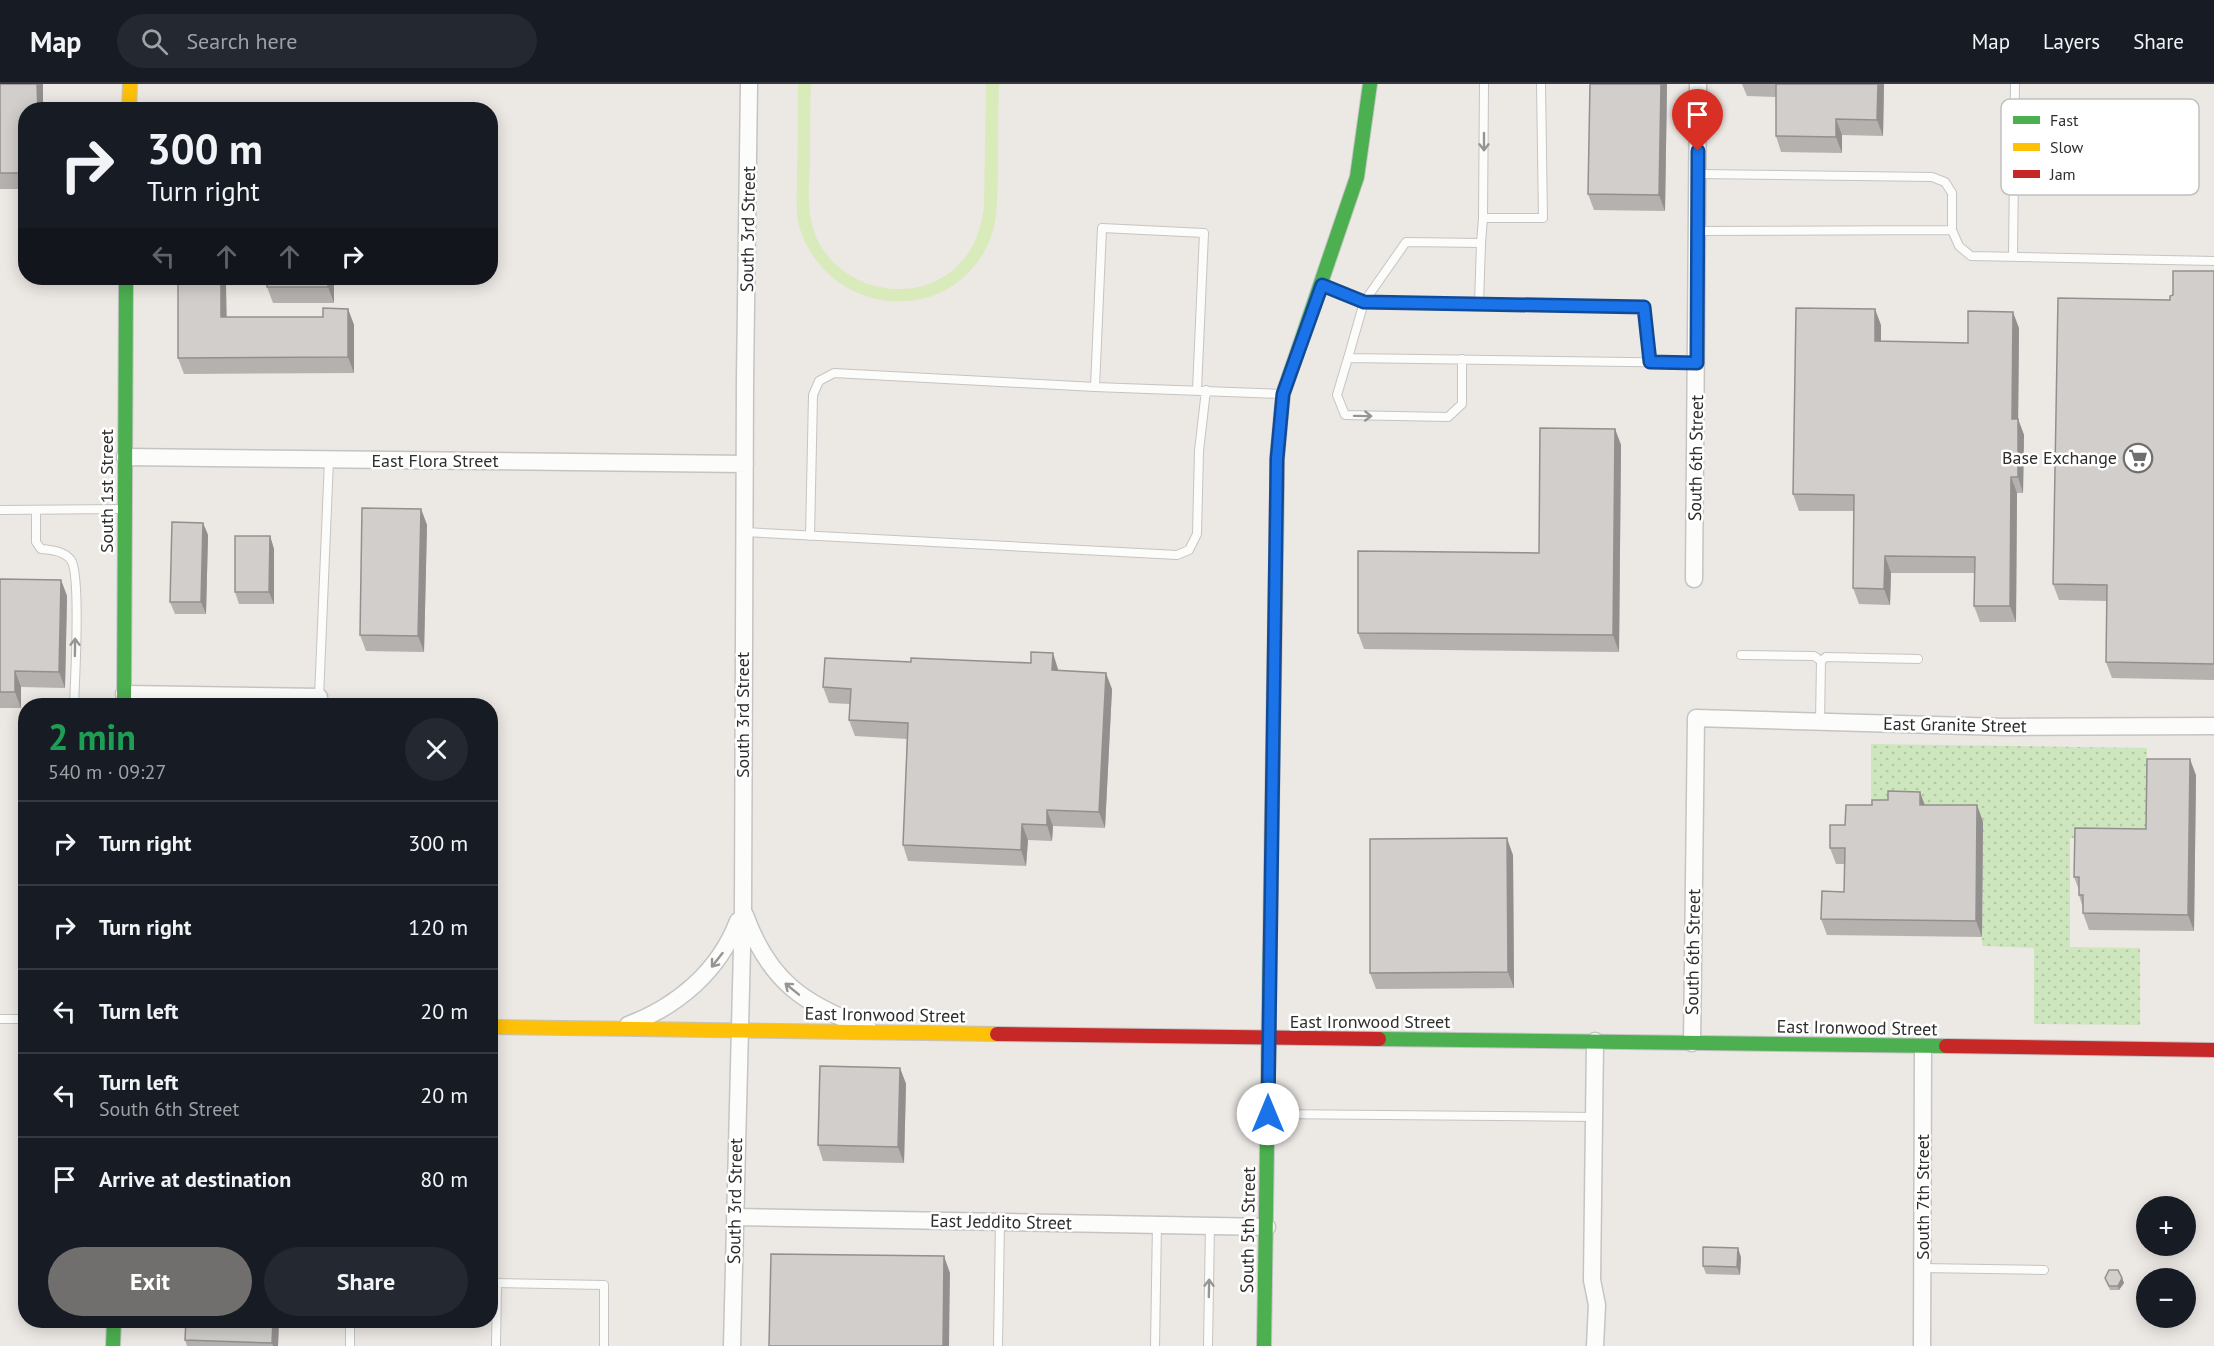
<!DOCTYPE html>
<meta charset="utf-8">
<style>
body{margin:0;font-family:"PT Sans",sans-serif;background:#242831;color:#f1f3f6;height:100vh;display:flex;flex-direction:column;font-size:22px;white-space:nowrap}
*{box-sizing:border-box;margin:0}
p{font-size:20px;color:#9ea1a6}
.icon{flex:none;width:33px;height:33px;fill:none;stroke:currentColor;stroke-width:2;stroke-linecap:round;stroke-linejoin:round}
.map{position:relative;flex:1;overflow:hidden}
.drawer{position:absolute;left:18px;top:614px;width:480px;height:630px;display:flex;flex-direction:column;background:#171b24;border-radius:24px;box-shadow:0 3px 15px #0003}
.drawer>*{flex:none}
.banner{position:absolute;left:18px;top:18px;width:480px;height:183px;border-radius:24px;box-shadow:0 3px 15px #0003;background:#171b24;color:#f1f3f6;overflow:hidden}
.buttons{position:absolute;left:2136px;top:1112px;display:grid;gap:12px}
.buttons a{display:grid;place-items:center;width:60px;height:60px;border-radius:50%;background:#171b24;box-shadow:0 3px 15px #0003;font-size:30px}
.pin{position:absolute;display:grid;place-items:center;width:51px;height:51px;color:#fff;margin:-62px -26px;border-radius:50% 50% 50% 0;rotate:-45deg;box-shadow:0 0 6px #0007}
.pin .icon{rotate:45deg}
.me{position:absolute;width:66px;margin:-33px;rotate:0deg;stroke-linejoin:round;filter:drop-shadow(0 0 4px #0008)}
.turn{display:flex;align-items:center;gap:21px;height:126px;padding:0 30px;font-size:27px}
.turn .icon{width:78px;height:78px;stroke-width:2.5}
.turn b{display:block;font-size:42px;line-height:51px}
.lanes{display:flex;align-items:center;height:57px;padding:0 30px;background:#0003;justify-content:center;gap:30px;direction:ltr}
.lanes .off{opacity:.35}
.round{display:grid;place-items:center;flex:none;width:63px;height:63px;border-radius:32px;background:#242831}
.head{display:flex;align-items:center;justify-content:space-between;height:102px;padding:0 30px}
h1{font-size:36px;font-weight:700;line-height:45px;color:#1e9e55}
.cta{display:flex;gap:12px;margin-top:auto;padding:12px 30px}
.cta a{flex:1;height:69px;border-radius:36px;background:#706f6e;color:#fff;font-size:24px;font-weight:700;line-height:69px;text-align:center}
.cta a+a{background:#242831;color:#f1f3f6}
ul{padding:0;list-style:none}
li{display:flex;align-items:center;gap:18px;height:84px;padding:0 30px;border-top:2px solid #363941}
li div{flex:1}
li b{display:block;font-size:22px}
li em{font-style:normal}
header{display:flex;align-items:center;gap:36px;box-sizing:border-box;height:84px;padding:0 30px;background:#171b24;border-bottom:2px solid #363941}
header strong{font-size:28px}
nav{display:flex;gap:33px;margin-inline-start:auto;font-size:21px}
.search{width:420px;height:54px;background:#242831;display:flex;align-items:center;gap:15px;box-sizing:border-box;padding:0 21px;border-radius:33px;color:#9ea1a6;font-size:22px}
.map>svg:first-child{display:block}
.green{fill:url(#green-dots)}
.pitch{fill:#d9eabb}
.lines{fill:none;stroke-linecap:round;stroke-linejoin:round}
.lane-casing{stroke:#c5c4c5;stroke-width:10}
.street-casing{stroke:#c5c4c5;stroke-width:19}
.fast-casing{stroke:#c5c4c5;stroke-width:16}
.slow-casing{stroke:#c5c4c5;stroke-width:16}
.jam-casing{stroke:#c5c4c5;stroke-width:16}
.lane{stroke:#fcfcfb;stroke-width:8}
.street{stroke:#fcfcfb;stroke-width:16}
.fast{stroke:#4caf50;stroke-width:14}
.slow{stroke:#ffc107;stroke-width:14}
.jam{stroke:#c62828;stroke-width:14}
.wall{fill:#b4b1af}
.shaded-wall{fill:#92908e}
.building{fill:#d1cecb;stroke:#92908e;stroke-width:1.5}
.oneway{stroke:#959594}
.route-casing{stroke:#114b97;stroke-width:15}
.route{stroke:#1a73e8;stroke-width:10}
.labels{text-anchor:middle;stroke-width:5;stroke-linejoin:round;paint-order:stroke}
.street-label{font-size:18px;fill:#2e2e2e;stroke:#fff}
.poi-label{font-size:18px;fill:#2e2e2e;stroke:#fff;text-anchor:end}
.key{fill:#fff;stroke:#c0c0c0;stroke-width:1.5}
.key-label{font-size:16px;fill:#2e2e2e}
</style>
<header>
<strong>Map</strong>
<div class="search"><svg class="icon" aria-label="search" viewBox="0 0 24 24"><circle cx="10" cy="10" r="6"/><path d="M15 15l6 6"/></svg>Search here</div>
<nav><a>Map</a><a>Layers</a><a>Share</a></nav>
</header>
<div class="map">
<svg width="2214" height="1262" viewBox="0 0 2214 1262">
<defs>
<pattern id="green-dots" width="8" height="8" patternUnits="userSpaceOnUse" patternTransform="scale(1.5)"><rect width="8" height="8" fill="#cee6be"/><path d="M2 2h.1M6 6h.1" fill="none" stroke="#b1c6a4" stroke-width="1.8" stroke-linecap="round"/></pattern>
</defs>
<rect width="100%" height="100%" fill="#ece8e4"/>
<path class="green" d="M1871 660 2147 664V755L2070 754V863L2140 864V941L2034 940V864L1982 862 1983 738 1871 732Z"/>
<path class="pitch" d="M798 0H811C810 26 810 52 810 78 809 103 806 131 817 155 842 209 922 224 962 177 976 162 981 142 984 123L986 0H999C998 27 998 55 998 82 997 107 999 135 989 158 950 245 829 233 800 145 795 129 797 108 797 91 798 61 798 30 798 0Z"/>
<g class="lines">
<g class="lane-casing">
<path id="lane" d="M1484 0 1483 134H1543L1541 0
M1698 90 1932 93 1945 98 1952 109V146
M1698 147 1952 146 1959 162 1971 172 2214 177
M2013 173 2015 0
M1322 201 1364 218 1348 274 1697 279
M1364 218 1644 223 1650 278
M1364 218 1406 158 1481 159 1483 134
M1479 220 1481 159
M1348 274 1337 311 1345 331 1448 333 1462 320V275
M1095 303 1102 144 1204 149 1197 306
M0 426 123 425
M36 426V458L41 465C52 466 64 467 71 476 81 491 75 596 74 621
M744 448 1177 471 1189 466 1197 450 1199 367 1206 306
M810 452 813 311 819 297 834 289 1095 303 1282 310
M1741 571 1814 572 1821 577 1820 638
M1821 577 1826 573 1918 575
M319 613 329 376
M0 935H26
M1268 1030 1594 1033
M1922 1184 2044 1186
M490 1199 604 1201V1262
M350 1262V1236
M496 1262 497 1199
M998 1262 1000 1138
M1155 1262 1157 1140
M1208 1262 1210 1141"/>
</g>
<g class="street-casing">
<path id="street" d="M125 373 745 380
M1694 495 1698 0
M124 610 319 613
M745 831C769 897 804 921 868 944
M628 941C678 922 719 887 738 837
M1692 959 1696 634 2004 643 2214 642
M735 1133 1267 1143
M732 1262 743 824 745 296 749 0
M1595 1262 1597 1221 1592 1196 1595 957
M1922 1262 1923 963"/>
</g>
<g class="fast-casing">
<path id="fast" d="M1277 404V375L1283 310 1357 93 1370 0
M124 621 126 194
M1379 955 1946 962
M113 1262 114 1236
M1264 1262 1270 857"/>
</g>
<g class="slow-casing">
<path id="slow" d="M129 26 130 0
M1270 857 1277 404
M490 943 997 950"/>
</g>
<g class="jam-casing">
<path id="jam" d="M997 950 1379 955
M1946 962 2214 966"/>
</g>
<use href="#lane" class="lane"/>
<use href="#street" class="street"/>
<use href="#fast" class="fast"/>
<use href="#slow" class="slow"/>
<use href="#jam" class="jam"/>
</g>
<path class="wall" d="M0 0H43V26H26V105H0Z
M1590 0H1667L1665 127 1594 126 1588 110Z
M1742 0H1884L1883 52 1842 51V69L1781 68 1776 52V13L1747 12Z
M2214 187V596L2112 594 2106 578 2107 517 2059 516 2053 500 2170 216 2173 211Z
M178 194H333L334 219H273L267 203V199H226V233H323L348 225 354 241V289L184 290 178 274Z
M1881 241V257L1968 259 2019 244 2018 335 2024 351 2023 409H2017L2016 538H1980L1974 522V489H1891L1890 521 1859 520 1853 504 1854 427H1799L1793 410Z
M1615 345 1621 361 1619 568 1364 565 1358 549 1539 469Z
M421 425 427 441 424 568 366 567 360 551Z
M203 439 208 451 206 530H175L170 518Z
M270 452 274 465V520H239L235 508Z
M0 495 61 496 67 512 65 604 21 603V624H0Z
M911 578 1058 585V587L1112 605 1105 744 1053 742 1052 757 1028 756 1026 782 908 777 903 761 907 655 855 652 849 636 850 620 829 619 823 603Z
M2196 691 2194 847 2089 846 2083 829V824L2079 811V806L2074 793 2146 745Z
M1888 716 1925 721H1977L1983 738 1982 853 1827 851 1821 835 1844 808 1845 780H1836L1830 764 1845 741 1872 721Z
M1513 771 1514 904 1376 905 1370 889Z
M900 984 906 1000 904 1079 823 1077 818 1061Z
M490 994 495 1007V1028H490Z
M1741 1173 1740 1191 1706 1190 1703 1182Z
M2105 1194H2122L2124 1199 2119 1206H2110Z
M186 1236H279L278 1262H187L185 1256Z"/>
<path class="shaded-wall" d="M37 0H43V26H38Z
M1661 0H1667L1665 127 1659 111Z
M1878 0H1884L1883 52 1877 36Z
M1836 35 1842 51V69L1836 53Z
M221 194H224L226 199 227 249 221 233Z
M328 194H333L334 195V219L328 203Z
M348 225 354 241V289L348 273Z
M1875 225 1881 241V273L1875 257Z
M2013 228 2019 244 2018 351 2012 335Z
M2018 335 2024 351 2023 409 2018 393Z
M1615 345 1621 361 1619 568 1613 551Z
M2011 393 2017 409 2016 538 2010 522Z
M421 425 427 441 424 568 418 552Z
M203 439 208 451 206 530 201 518Z
M270 452 274 465V520L269 508Z
M1885 472 1891 489 1890 521 1884 505Z
M61 496 67 512 65 604 59 588Z
M1053 569 1058 585V602L1052 586Z
M15 587 21 603V624L15 608Z
M1106 589 1112 605 1105 744 1099 728Z
M2190 675 2196 691 2194 847 2188 831Z
M1920 708 1926 724 1920 721Z
M1977 721 1983 738 1982 853 1976 837Z
M1047 726 1053 742 1052 757 1047 741Z
M1022 740 1028 756 1026 782 1021 766Z
M1507 754 1513 771 1514 904 1508 888Z
M900 984 906 1000 904 1079 898 1063Z
M490 994 495 1007V1028L490 1015Z
M490 1129 494 1138 493 1174 490 1166Z
M1738 1164 1741 1173 1740 1191 1737 1183Z
M944 1172 950 1189 949 1262H943Z
M2122 1194 2124 1199 2119 1206 2118 1202Z
M273 1236H279L278 1262H273L272 1259Z"/>
<path class="building" d="M0 0H37L38 26H26V89H0Z
M1590 0H1661L1659 111 1588 110Z
M1776 0H1878L1877 36 1836 35V53L1776 52Z
M2173 187H2214V580L2106 578 2107 501 2053 500 2058 214 2170 216V212L2173 211Z
M178 194H221V233H323V224L348 225V273L178 274Z
M267 194H328V203H267Z
M1796 224 1875 225V257L1968 259V227L2013 228 2012 335H2018V393H2011L2010 522H1974L1975 473 1885 472 1884 505 1853 504 1854 411 1793 410Z
M1540 344 1615 345 1613 551 1358 549V467L1539 469Z
M362 424 421 425 418 552 360 551Z
M172 438 203 439 201 518H170Z
M235 452H270L269 508H235Z
M0 495 61 496 59 588 15 587V608H0Z
M1031 568 1053 569 1052 586 1106 589 1099 728 1047 726V741L1022 740 1021 766 903 761 908 639 849 636 851 605 823 603 825 574 911 578V574L1031 579Z
M2147 675H2190L2188 831 2083 829V811H2079V793H2074L2075 744 2146 745Z
M1888 707 1920 708V721H1977L1976 837 1821 835 1822 807 1844 808 1845 764H1830V741H1845L1846 721H1872V716H1888Z
M1507 754 1508 888 1370 889V755Z
M820 982 900 984 898 1063 818 1061Z
M1703 1163 1738 1164 1737 1183 1703 1182Z
M771 1170 944 1172 943 1262H769Z
M2109 1186H2118L2122 1194 2118 1202H2109L2105 1194Z
M186 1236H273L272 1259 185 1256Z"/>
<defs><path id="oneway-shaft" d="M-6 0H5M1.5-3L5.5 0L1.5 3" fill="none" stroke-width="1.6" stroke-linecap="round" stroke-linejoin="round" transform="scale(1.5)"/></defs>
<g class="oneway">
<use href="#oneway-shaft" transform="translate(1484 58) rotate(90)"/>
<use href="#oneway-shaft" transform="translate(1363 332) rotate(1)"/>
<use href="#oneway-shaft" transform="translate(75 563) rotate(-89)"/>
<use href="#oneway-shaft" transform="translate(717 876) rotate(128)"/>
<use href="#oneway-shaft" transform="translate(792 905) rotate(-141)"/>
<use href="#oneway-shaft" transform="translate(1209 1204) rotate(-89)"/>
</g>
<g class="lines">
<g class="route-casing">
<path id="route" d="M1268 1030 1277 375 1283 310 1322 201 1364 218 1644 223 1650 278 1697 279 1698 67"/>
</g>
<use href="#route" class="route"/>
</g>
<defs>
<g id="supermarket-ring" transform="scale(1.5)"><circle r="9.5" fill="#fff" stroke="#706f6e" stroke-width="1.5"/><path d="M-6-5.5h2.5l.6 2H6L4.5 2H-2.5L-4.4-4H-6ZM-1.5 3.2a1.3 1.3 0 1 0 .1 0ZM3 3.2a1.3 1.3 0 1 0 .1 0Z" fill="#706f6e"/></g>
</defs>
<g fill-rule="evenodd">
<use href="#supermarket-ring" x="2138" y="374"/>
</g>
<g class="labels">
<g class="street-label">
<text transform="translate(748 145) rotate(-89)" y="6">South 3rd Street</text>
<text transform="translate(1696 374) rotate(-89)" y="6">South 6th Street</text>
<text x="435" y="383">East Flora Street</text>
<text transform="translate(107 407) rotate(-90)" y="6">South 1st Street</text>
<text transform="translate(743 631) rotate(-90)" y="6">South 3rd Street</text>
<text transform="translate(1955 641) rotate(1)" y="6">East Granite Street</text>
<text transform="translate(1693 868) rotate(-89)" y="6">South 6th Street</text>
<text transform="translate(885 931) rotate(1)" y="6">East Ironwood Street</text>
<text x="1370" y="944">East Ironwood Street</text>
<text transform="translate(1857 944) rotate(1)" y="6">East Ironwood Street</text>
<text transform="translate(1923 1113) rotate(-90)" y="6">South 7th Street</text>
<text transform="translate(735 1117) rotate(-89)" y="6">South 3rd Street</text>
<text transform="translate(1001 1138) rotate(1)" y="6">East Jeddito Street</text>
<text transform="translate(1248 1146) rotate(-89)" y="6">South 5th Street</text>
</g>
<g class="poi-label">
<text x="2117" y="380">Base Exchange</text>
</g>
</g>
<rect x="2001" y="15" width="198" height="96" rx="9" class="key"/>
<rect x="2013" y="32" width="27" height="8" fill="#4caf50"/>
<rect x="2013" y="59" width="27" height="8" fill="#ffc107"/>
<rect x="2013" y="86" width="27" height="8" fill="#c62828"/>
<g class="key-label">
<text x="2050" y="42">Fast</text>
<text x="2050" y="69">Slow</text>
<text x="2050" y="96">Jam</text>
</g>
</svg>
<div class="buttons">
<a>+</a>
<a>−</a>
</div>
<div class="pin" style="left:1698px;top:67px;background:#d93025"><svg class="icon" aria-label="arrive" viewBox="0 0 24 24"><path d="M6 21V4h12l-3 4 3 4H6"/></svg></div>
<svg class="me" style="left:1268px;top:1030px" viewBox="-20 -20 40 40"><circle r="19" fill="#fff"/><path d="M0-13L10 11 0 6-10 11z" fill="#1a73e8"/></svg>
<div class="banner">
<div class="turn"><svg class="icon" aria-label="right" viewBox="0 0 24 24"><path d="M7 20v-9h11M14 6l5 5-5 5"/></svg><div><b>300 m</b>Turn right</div></div>
<div class="lanes"><svg class="icon off" aria-label="left" viewBox="0 0 24 24"><path d="M17 20v-9H6M10 6l-5 5 5 5"/></svg><svg class="icon off" aria-label="ahead" viewBox="0 0 24 24"><path d="M12 20V5M6 11l6-6 6 6"/></svg><svg class="icon off" aria-label="ahead" viewBox="0 0 24 24"><path d="M12 20V5M6 11l6-6 6 6"/></svg><svg class="icon" aria-label="right" viewBox="0 0 24 24"><path d="M7 20v-9h11M14 6l5 5-5 5"/></svg></div>
</div>
<section class="drawer">
<div class="head"><div><h1>2 min</h1><p>540 m · 09:27</p></div><a class="round"><svg class="icon" aria-label="close" viewBox="0 0 24 24"><path d="M6 6l12 12M18 6L6 18"/></svg></a></div>
<ul>
<li><svg class="icon" aria-label="right" viewBox="0 0 24 24"><path d="M7 20v-9h11M14 6l5 5-5 5"/></svg><div><b>Turn right</b></div><em>300 m</em></li>
<li><svg class="icon" aria-label="right" viewBox="0 0 24 24"><path d="M7 20v-9h11M14 6l5 5-5 5"/></svg><div><b>Turn right</b></div><em>120 m</em></li>
<li><svg class="icon" aria-label="left" viewBox="0 0 24 24"><path d="M17 20v-9H6M10 6l-5 5 5 5"/></svg><div><b>Turn left</b></div><em>20 m</em></li>
<li><svg class="icon" aria-label="left" viewBox="0 0 24 24"><path d="M17 20v-9H6M10 6l-5 5 5 5"/></svg><div><b>Turn left</b><p>South 6th Street</p></div><em>20 m</em></li>
<li><svg class="icon" aria-label="arrive" viewBox="0 0 24 24"><path d="M6 21V4h12l-3 4 3 4H6"/></svg><div><b>Arrive at destination</b></div><em>80 m</em></li>
</ul>
<div class="cta"><a>Exit</a><a>Share</a></div>
</section>
</div>
